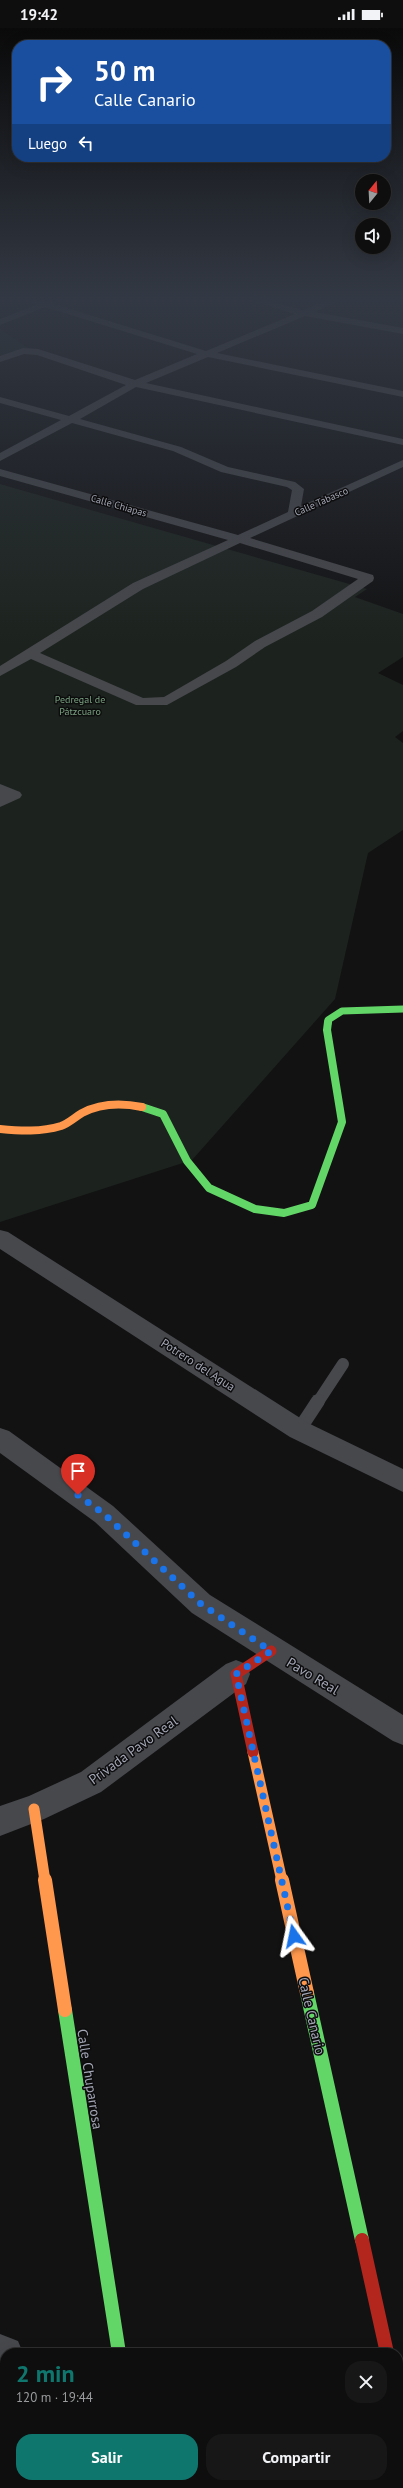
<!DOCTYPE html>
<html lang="es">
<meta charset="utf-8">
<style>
body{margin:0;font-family:"PT Sans",sans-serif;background:#171717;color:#f1f3f6;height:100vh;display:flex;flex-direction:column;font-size:15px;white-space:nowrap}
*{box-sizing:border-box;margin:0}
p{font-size:13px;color:#9b9c9e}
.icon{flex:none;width:22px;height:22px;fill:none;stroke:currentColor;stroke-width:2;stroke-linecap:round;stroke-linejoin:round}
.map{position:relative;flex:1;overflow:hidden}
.drawer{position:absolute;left:0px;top:2320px;width:403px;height:140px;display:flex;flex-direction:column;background:#0e0e0e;border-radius:16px 16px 0 0;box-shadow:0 4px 16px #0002,0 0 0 1px #2e2e2e}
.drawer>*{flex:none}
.top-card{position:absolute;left:12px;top:12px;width:379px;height:122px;border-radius:16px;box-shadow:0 4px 16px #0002,0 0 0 1px #2e2e2e;background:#1a4fa0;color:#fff;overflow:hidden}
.needle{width:26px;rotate:18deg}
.tools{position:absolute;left:355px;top:146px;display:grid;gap:8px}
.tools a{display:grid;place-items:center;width:36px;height:36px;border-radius:50%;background:#0e0e0e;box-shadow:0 4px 16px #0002,0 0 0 1px #2e2e2e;font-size:20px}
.pin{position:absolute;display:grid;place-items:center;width:34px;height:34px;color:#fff;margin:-41px -17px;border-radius:50% 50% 50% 0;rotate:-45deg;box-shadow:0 0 4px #0007}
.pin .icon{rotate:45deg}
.me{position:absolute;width:44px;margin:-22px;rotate:348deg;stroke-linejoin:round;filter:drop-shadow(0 0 3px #0008)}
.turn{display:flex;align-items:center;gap:14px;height:84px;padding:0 16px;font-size:18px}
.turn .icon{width:52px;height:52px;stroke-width:2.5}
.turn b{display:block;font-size:28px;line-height:34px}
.then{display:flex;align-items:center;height:38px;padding:0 16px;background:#0003;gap:8px;font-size:15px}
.round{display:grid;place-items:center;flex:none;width:42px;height:42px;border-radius:16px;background:#171717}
.head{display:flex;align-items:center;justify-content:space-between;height:68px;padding:0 16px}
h1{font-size:24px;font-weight:700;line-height:30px;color:#0f766e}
.button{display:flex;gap:8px;margin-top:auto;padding:8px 16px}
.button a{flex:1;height:46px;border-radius:16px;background:#0f766e;color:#fff;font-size:16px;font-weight:700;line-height:46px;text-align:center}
.button a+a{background:#171717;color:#f1f3f6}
.status{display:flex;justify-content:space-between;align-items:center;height:28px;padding:0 20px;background:#0e0e0e;direction:ltr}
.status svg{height:11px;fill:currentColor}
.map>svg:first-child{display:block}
.green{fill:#1c231e}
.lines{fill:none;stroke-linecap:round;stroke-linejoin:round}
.lane-far1{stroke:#47484c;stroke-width:12}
.lane{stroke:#47484c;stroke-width:14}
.street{fill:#47484c;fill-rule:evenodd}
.fast-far2{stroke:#63d668;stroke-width:7}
.fast-far1{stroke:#63d668;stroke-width:8}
.fast{stroke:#63d668;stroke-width:14}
.slow-far2{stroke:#ff974d;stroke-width:8}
.slow-far1{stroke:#ff974d;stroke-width:11}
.slow{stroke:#ff974d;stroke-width:14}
.jam-far1{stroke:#b3261e;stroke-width:11}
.jam{stroke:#b3261e;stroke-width:14}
.route{stroke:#1a73e8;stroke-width:7;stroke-dasharray:0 12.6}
.labels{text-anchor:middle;stroke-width:3;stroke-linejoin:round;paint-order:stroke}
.far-street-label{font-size:10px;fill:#a3a6b5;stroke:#0d0d0e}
.far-park-label{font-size:10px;fill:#79a180;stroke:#0d0d0e}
.street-label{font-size:12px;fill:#a3a6b5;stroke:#0d0d0e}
.near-street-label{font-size:14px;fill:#a3a6b5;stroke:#0d0d0e}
</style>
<div class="status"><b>19:42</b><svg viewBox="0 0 49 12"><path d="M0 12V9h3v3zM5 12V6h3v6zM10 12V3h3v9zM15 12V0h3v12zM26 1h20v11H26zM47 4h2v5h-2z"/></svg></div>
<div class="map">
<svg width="403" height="2460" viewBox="0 0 403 2460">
<rect width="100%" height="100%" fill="#121213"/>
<path class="green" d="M0 301 28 320 0 333Z
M0 456 367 561 355 569 403 586V629L378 645 403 657V703L395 709 403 715V802L368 825 335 971 192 1132 0 1194Z"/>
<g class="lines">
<path class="lane-far1" d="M318 1374 343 1336"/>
<path class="lane" d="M299 1402 318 1373"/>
<path class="street" d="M29 273H58L54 276 206 323 295 286 252 273H268L303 282 325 273H338L315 284 403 300V306L305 288 217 325 403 363V369L208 329 146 355 403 411V417L136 359 80 391 181 419 228 439 295 454 304 461 301 478 403 432V439L250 510 373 547 374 550 373 553 322 589 265 619 236 639 167 677H136L31 631 0 648V638L133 555 228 512 0 448V441L238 507 288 484 292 462 287 459 221 444 173 423 72 395 0 433V425L61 392 0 375V369L69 388 126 357 37 327 24 326 0 334V328L23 320 38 321 135 352 197 326 45 279 0 297V291L36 277ZM240 515 358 551 312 583 255 613 226 633 164 669 143 670 40 625 143 561Z
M0 756 20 764 22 767 20 770 0 779Z
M0 1202 8 1204 308 1395 403 1441V1464L290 1409 0 1221Z
M0 1400 9 1403 113 1478 210 1567 403 1687V1717L393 1713 192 1585 95 1494 0 1425Z
M236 1632 246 1636 250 1646 246 1656 101 1764 44 1791 0 1808V1778L29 1768 81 1744 226 1636Z
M0 2306 18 2313 23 2325H5V2344L0 2342Z
M398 2357 403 2359V2417L398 2415Z
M398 2416 403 2417V2455L398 2454Z"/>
<path class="fast-far2" d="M328 995V992L342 983 403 981"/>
<path class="fast-far1" d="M142 1079 163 1086 187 1133 209 1160 255 1181 284 1185 312 1177 342 1094 327 1002 328 994"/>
<path class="fast" d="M307 1965 362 2212
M65 1982 119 2325"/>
<path class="slow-far2" d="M0 1101C21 1103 41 1104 61 1098 69 1095 75 1089 82 1085 101 1075 122 1075 142 1079"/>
<path class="slow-far1" d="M253 1724 282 1853
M34 1781 45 1853"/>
<path class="slow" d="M45 1852 65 1982
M282 1852 307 1965"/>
<path class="jam-far1" d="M253 1724 236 1646 271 1623"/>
<path class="jam" d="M362 2212 387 2325"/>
</g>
<linearGradient id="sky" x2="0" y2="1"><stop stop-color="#0a0a0a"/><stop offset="0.44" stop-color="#333944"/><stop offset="1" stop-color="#333944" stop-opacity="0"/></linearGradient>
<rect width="403" height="617" fill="url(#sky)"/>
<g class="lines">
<path class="route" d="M78 1467 104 1486 201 1576 271 1623 236 1646 294 1908"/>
</g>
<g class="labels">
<g class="far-street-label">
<text transform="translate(321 473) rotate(-24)" y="4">Calle Tabasco</text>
<text transform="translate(119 477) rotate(16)" y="4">Calle Chiapas</text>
</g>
<g class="far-park-label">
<text x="80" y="675">Pedregal de<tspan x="80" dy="12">Pátzcuaro</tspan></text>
</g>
<g class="street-label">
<text transform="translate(198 1337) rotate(33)" y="4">Potrero del Agua</text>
</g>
<g class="near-street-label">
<text transform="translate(313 1648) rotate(31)" y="5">Pavo Real</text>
<text transform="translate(133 1722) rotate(-36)" y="5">Privada Pavo Real</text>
<text transform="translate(312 1988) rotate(77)" y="5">Calle Canario</text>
<text transform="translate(90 2051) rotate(81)" y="5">Calle Chuparrosa</text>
</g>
</g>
</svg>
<div class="tools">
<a><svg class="needle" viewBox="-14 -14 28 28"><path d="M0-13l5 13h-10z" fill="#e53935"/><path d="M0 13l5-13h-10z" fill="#9b9c9e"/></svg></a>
<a><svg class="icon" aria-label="sound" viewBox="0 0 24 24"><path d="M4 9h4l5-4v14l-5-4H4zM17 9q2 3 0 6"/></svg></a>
</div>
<div class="pin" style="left:78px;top:1467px;background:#d93025"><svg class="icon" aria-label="arrive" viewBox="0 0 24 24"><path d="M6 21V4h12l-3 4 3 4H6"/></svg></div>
<svg class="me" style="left:294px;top:1908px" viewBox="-20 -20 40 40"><path d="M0-17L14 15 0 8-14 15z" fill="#1a73e8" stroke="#fff" stroke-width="4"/></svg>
<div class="top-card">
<div class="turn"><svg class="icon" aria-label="right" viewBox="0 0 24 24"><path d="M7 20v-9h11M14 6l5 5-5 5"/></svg><div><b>50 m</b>Calle Canario</div></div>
<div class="then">Luego<svg class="icon" aria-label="left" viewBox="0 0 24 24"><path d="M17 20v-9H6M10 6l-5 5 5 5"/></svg></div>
</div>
<section class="drawer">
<div class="head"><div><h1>2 min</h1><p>120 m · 19:44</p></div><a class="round"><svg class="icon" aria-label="close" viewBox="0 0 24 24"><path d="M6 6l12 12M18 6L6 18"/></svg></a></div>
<div class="button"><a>Salir</a><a>Compartir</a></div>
</section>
</div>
